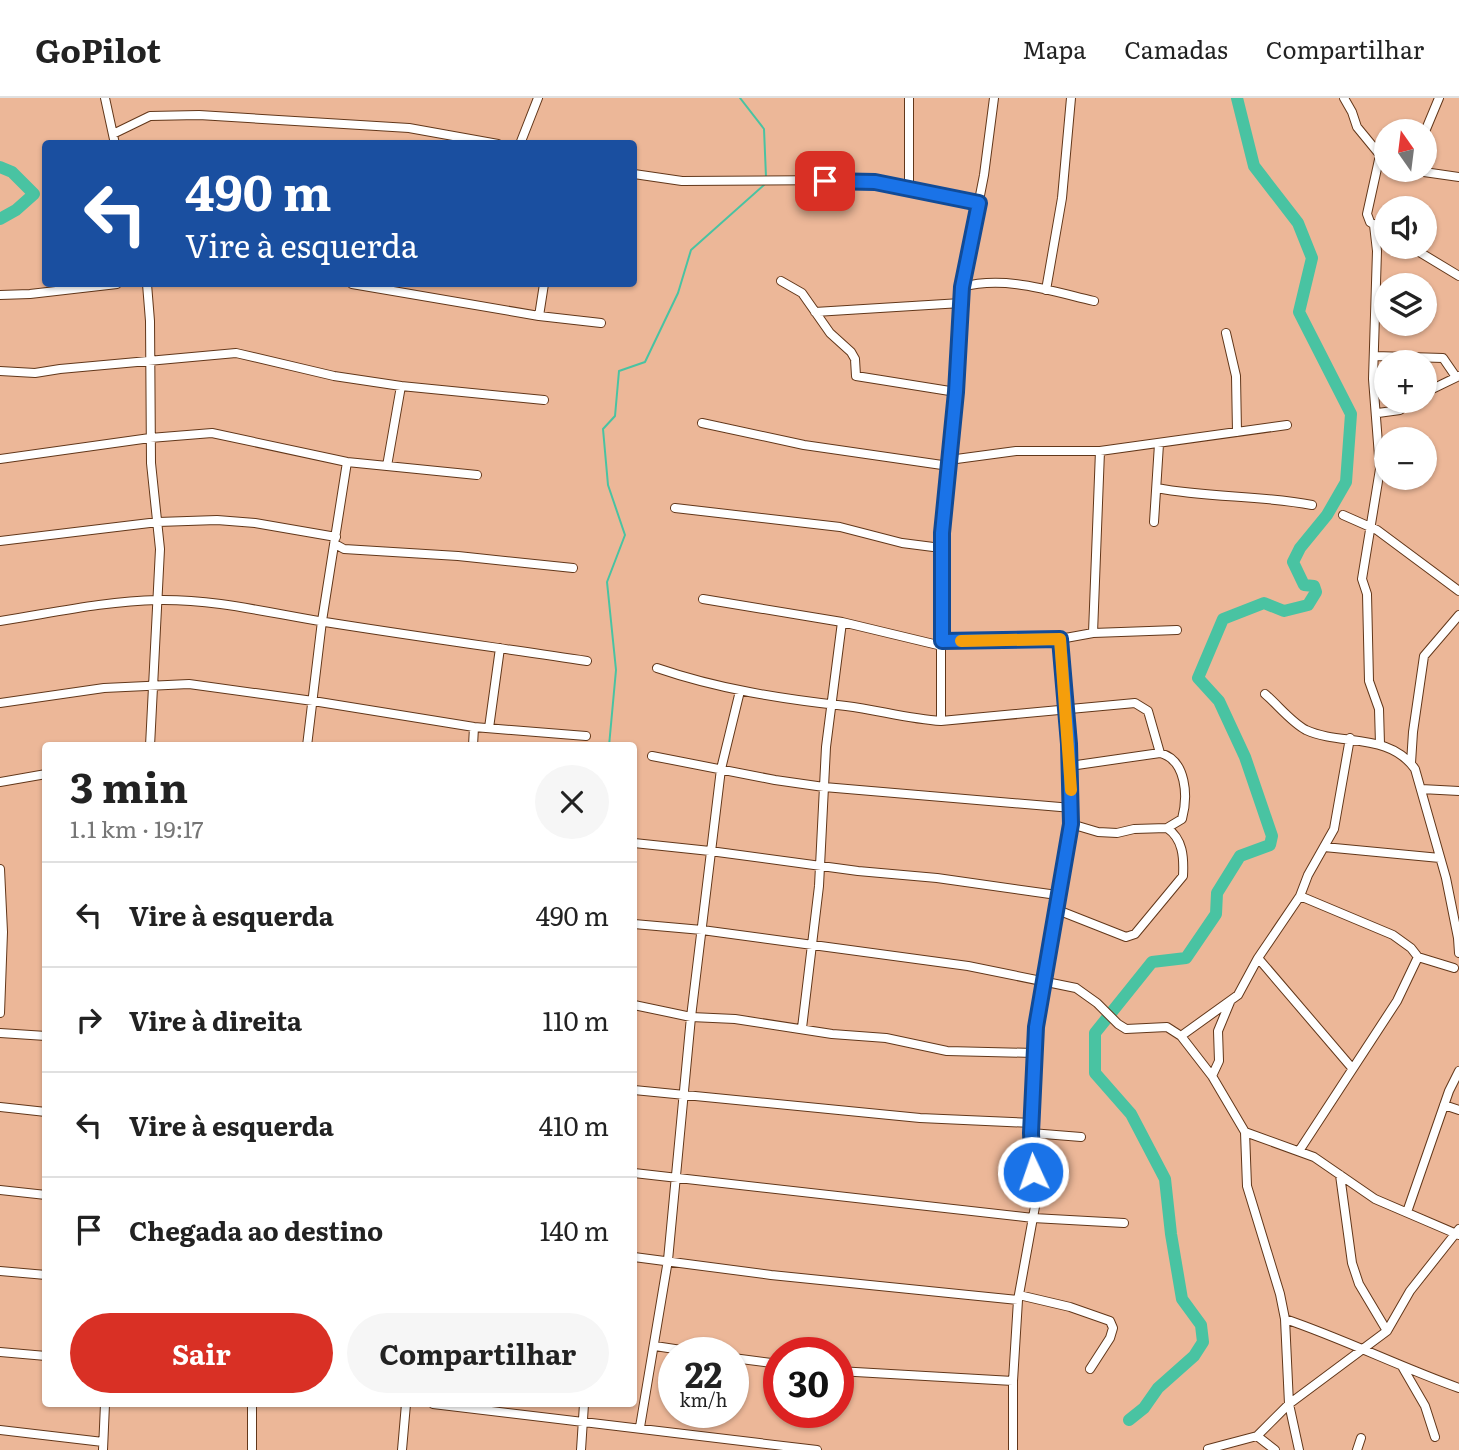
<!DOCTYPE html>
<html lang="pt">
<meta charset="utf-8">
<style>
body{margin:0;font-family:Literata,serif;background:#f6f6f6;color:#222;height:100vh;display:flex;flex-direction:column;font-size:26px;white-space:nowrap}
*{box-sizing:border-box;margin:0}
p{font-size:23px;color:#767676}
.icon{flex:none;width:38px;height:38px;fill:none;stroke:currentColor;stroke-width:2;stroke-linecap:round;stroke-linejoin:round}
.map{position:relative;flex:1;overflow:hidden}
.sheet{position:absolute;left:42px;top:644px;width:595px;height:665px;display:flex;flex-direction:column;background:#fff;border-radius:7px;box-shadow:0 2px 5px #0004}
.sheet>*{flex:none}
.hud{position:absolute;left:42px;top:42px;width:595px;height:147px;border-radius:7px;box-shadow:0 2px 5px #0004;background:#1a4fa0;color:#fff;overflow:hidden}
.needle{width:46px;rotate:346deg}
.fabs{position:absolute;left:1374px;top:21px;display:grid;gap:14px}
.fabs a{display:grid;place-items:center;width:63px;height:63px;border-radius:50%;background:#fff;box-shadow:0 2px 5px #0004;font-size:35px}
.speed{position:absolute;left:658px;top:1239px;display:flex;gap:14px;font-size:35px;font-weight:700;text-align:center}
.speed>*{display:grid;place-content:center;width:91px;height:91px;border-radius:50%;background:#fff;box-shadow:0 2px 5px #0004;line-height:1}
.speed small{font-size:18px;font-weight:400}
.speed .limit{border:10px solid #d22;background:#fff;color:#111}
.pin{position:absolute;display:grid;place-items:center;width:60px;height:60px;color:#fff;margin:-30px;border-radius:14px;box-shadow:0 4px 10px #0006}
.me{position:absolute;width:77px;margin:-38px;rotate:357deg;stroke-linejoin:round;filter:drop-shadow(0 0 5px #0008)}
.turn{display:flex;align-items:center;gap:24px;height:147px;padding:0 28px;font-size:32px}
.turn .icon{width:91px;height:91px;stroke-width:2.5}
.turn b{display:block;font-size:49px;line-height:60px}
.round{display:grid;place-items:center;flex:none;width:74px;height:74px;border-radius:37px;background:#f6f6f6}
.headline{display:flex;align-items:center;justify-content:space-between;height:119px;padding:0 28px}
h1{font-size:42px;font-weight:700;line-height:52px}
.action{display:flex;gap:14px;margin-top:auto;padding:14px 28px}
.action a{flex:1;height:80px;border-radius:42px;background:#d93025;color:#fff;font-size:28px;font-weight:700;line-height:80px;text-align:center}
.action a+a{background:#f6f6f6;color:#222}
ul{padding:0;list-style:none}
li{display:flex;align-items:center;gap:21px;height:105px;padding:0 28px;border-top:2px solid #e0e0e0}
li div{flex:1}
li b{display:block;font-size:26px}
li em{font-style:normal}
header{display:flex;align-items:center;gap:42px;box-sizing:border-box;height:98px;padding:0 35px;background:#fff;border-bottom:2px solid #e0e0e0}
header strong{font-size:33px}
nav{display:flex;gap:38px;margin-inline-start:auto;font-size:24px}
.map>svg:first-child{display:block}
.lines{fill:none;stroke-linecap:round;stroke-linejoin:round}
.stream{stroke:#49c3a2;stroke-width:2}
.river{stroke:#49c3a2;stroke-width:12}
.minor-casing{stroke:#62371a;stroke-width:10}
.minor{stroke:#fff;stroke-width:8}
.route-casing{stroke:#114b97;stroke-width:18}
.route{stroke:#1a73e8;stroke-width:12}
.slow{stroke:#f59e0b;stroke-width:12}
</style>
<header>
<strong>GoPilot</strong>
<nav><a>Mapa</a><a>Camadas</a><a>Compartilhar</a></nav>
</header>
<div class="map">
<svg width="1459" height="1352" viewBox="0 0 1459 1352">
<rect width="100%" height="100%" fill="#ecb798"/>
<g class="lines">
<path class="stream" d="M740 0 764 31 766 79
M609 648 616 572 607 484 625 437 608 387 603 331 615 318 619 273 645 264 678 195 691 152 764 87"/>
<path class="river" d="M0 69 12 74 34 96 16 112 0 121
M1129 1322 1144 1310 1158 1290 1194 1258 1203 1244 1201 1227 1182 1201 1171 1136 1165 1081 1131 1016 1095 975V935L1152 864 1186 860 1216 816 1217 795 1240 758 1270 747 1272 738 1245 659 1219 603 1198 580 1223 521 1264 505 1284 513 1308 507 1316 494 1314 488 1304 487 1293 464 1300 450 1327 417 1346 384 1351 316 1299 214 1312 160 1298 125 1254 68 1237 0"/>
<g class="minor-casing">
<path id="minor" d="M105 0 115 46
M909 0V90
M1344 0 1352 14 1357 29 1380 57 1367 116 1370 124 1386 134
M113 36 150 18 199 17 409 30 498 46
M1424 36 1439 0
M520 46 538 0
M1421 72 1424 74 1459 79
M634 76 682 83 847 82 875 84 980 105
M1374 127 1377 153 1373 281 1380 371 1362 481 1367 496 1369 583 1379 611 1380 646
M1411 149 1459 178
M781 183 802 195 830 235 851 254 855 261 856 278 956 294
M147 186 150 223 151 365 160 451 150 648
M352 186 539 218 601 225
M962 189C1005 177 1051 193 1094 203
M1046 192 1062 100 1071 0
M0 197 30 196 117 186
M815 214 961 205
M539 218 544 186
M1226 235 1236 278 1237 334
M1375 258 1443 260 1456 279
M0 273 35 275 60 271 236 255 334 278 401 288 544 302
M1424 295 1459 278
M1378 315 1400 312 1413 303
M702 325 804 347 949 368
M0 361 150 340 212 335 347 364 477 377
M949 362 1016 353H1100L1287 327
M387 368 401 288
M1157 390C1208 400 1261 397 1312 407
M675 410 840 429 902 445 941 450
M1343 417 1377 432 1459 493
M1154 424 1159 346
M0 443 158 424 217 422 255 425 336 439
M335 446 344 451 458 458 573 470
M703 501 842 524
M0 523C52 515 105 503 158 502 215 501 269 515 325 524 413 538 500 550 587 563
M1093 535 1100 353
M942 543 1060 541 1093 535 1177 532
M657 570C718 591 782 601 846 608 878 612 909 621 941 623V450L956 294 962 189 984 77 994 0
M1265 596C1278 607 1291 624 1306 632 1341 648 1389 634 1415 671L1446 780 1458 840 1459 855
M0 605 104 590 189 586 313 603 474 629 586 638
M941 623 1135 605 1148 613 1160 655
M489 630 500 550
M307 648 322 523 347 364
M473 648 474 629
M652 658 775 682 824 689 1072 710
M1411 665 1413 634 1424 558 1459 517
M1070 668 1160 655C1187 662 1188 699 1182 721L1167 730 1134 731 1117 735 1098 734 1071 726
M0 684 46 676
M1421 691 1459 693
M634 745 710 753 858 773 937 780 1057 797
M1324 749 1440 760
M0 771 3 834 0 915
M1300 798 1393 837 1411 850 1418 859 1454 870
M1055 811 1126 839 1135 836 1183 778C1184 759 1183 741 1167 730
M634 826 702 832 968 868 1076 890 1097 905 1118 926 1126 931 1167 929 1181 938 1212 978 1245 1034 1314 1059 1375 1101 1459 1137
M1258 860 1352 970
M634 907 691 919 735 921 832 936 886 940 947 953 1034 955
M802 930 819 788 826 649 842 524 942 548
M0 935 46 938
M1181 938 1238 897 1258 860 1300 798 1308 777 1334 731 1350 640
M1212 978 1219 963 1218 933 1230 904
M634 992 920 1020 1032 1025
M1444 1007 1459 1012
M0 1009 46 1014
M1245 1034 1247 1088 1280 1196 1285 1221 1289 1306 1299 1352
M1031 1035 1081 1039
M1299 1053 1397 903 1418 859
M634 1075 1033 1120 1124 1125
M1340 1077 1352 1165 1359 1186 1387 1233
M0 1092 46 1097
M1407 1114 1449 993 1459 973
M634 1159 771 1177 1018 1202
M0 1173 46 1177
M1019 1197 1070 1209 1110 1223 1113 1230 1110 1240 1090 1271
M1285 1221C1344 1241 1400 1269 1459 1290
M655 1248 701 1255
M0 1254 46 1258
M733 1260 779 1266
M1403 1270 1425 1308 1435 1339
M838 1273 1013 1283
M252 1306V1352
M433 1306 817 1352
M640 1329 668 1162 691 919 721 671 740 593
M0 1332 103 1344
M1208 1351 1257 1338
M103 1352 105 1306
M402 1352 406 1306
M581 1352 584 1306
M1013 1352V1283L1018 1202 1036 1103 1031 1035 1036 929 1071 726 1069 646 1060 541
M1275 1352 1257 1338 1289 1306 1387 1233 1410 1193 1459 1131
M1357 1352 1361 1340"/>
</g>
<use href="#minor" class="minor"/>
</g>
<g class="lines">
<g class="route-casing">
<path id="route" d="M825 83 875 84 979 105 962 189 956 294 942 435V543L1060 541 1069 646 1071 726 1036 929 1031 1035 1033 1074"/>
</g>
<use href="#route" class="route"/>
<path class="slow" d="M961 543 1060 541 1071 692"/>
</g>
</svg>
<div class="fabs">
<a><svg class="needle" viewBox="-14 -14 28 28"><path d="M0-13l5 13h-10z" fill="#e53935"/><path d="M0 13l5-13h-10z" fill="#767676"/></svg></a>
<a><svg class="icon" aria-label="sound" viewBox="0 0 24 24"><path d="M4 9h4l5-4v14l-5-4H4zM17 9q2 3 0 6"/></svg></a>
<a><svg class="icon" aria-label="layers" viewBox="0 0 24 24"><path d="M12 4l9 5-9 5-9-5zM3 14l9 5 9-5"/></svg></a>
<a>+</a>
<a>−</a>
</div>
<div class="speed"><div>22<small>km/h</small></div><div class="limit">30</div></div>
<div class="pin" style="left:825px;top:83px;background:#d93025"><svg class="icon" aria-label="arrive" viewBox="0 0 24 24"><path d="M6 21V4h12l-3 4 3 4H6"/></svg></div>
<svg class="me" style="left:1033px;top:1074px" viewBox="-20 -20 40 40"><circle r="17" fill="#1a73e8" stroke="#fff" stroke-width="3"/><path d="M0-11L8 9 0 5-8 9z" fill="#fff"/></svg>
<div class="hud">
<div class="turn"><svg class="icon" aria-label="left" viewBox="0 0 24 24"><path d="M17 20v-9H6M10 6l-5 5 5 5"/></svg><div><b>490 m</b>Vire à esquerda</div></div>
</div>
<section class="sheet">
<div class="headline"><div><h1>3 min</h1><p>1.1 km · 19:17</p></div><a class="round"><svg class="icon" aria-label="close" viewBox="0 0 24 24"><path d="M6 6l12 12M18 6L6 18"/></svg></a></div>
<ul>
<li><svg class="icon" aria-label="left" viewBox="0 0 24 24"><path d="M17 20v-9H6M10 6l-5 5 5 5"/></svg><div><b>Vire à esquerda</b></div><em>490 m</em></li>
<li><svg class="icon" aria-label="right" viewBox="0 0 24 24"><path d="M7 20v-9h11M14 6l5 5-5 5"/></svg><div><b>Vire à direita</b></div><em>110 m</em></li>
<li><svg class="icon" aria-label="left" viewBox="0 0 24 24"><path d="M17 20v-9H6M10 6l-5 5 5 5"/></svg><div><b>Vire à esquerda</b></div><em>410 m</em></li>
<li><svg class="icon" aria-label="arrive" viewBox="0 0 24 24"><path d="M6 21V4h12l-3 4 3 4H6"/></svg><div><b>Chegada ao destino</b></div><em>140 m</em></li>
</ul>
<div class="action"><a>Sair</a><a>Compartilhar</a></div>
</section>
</div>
